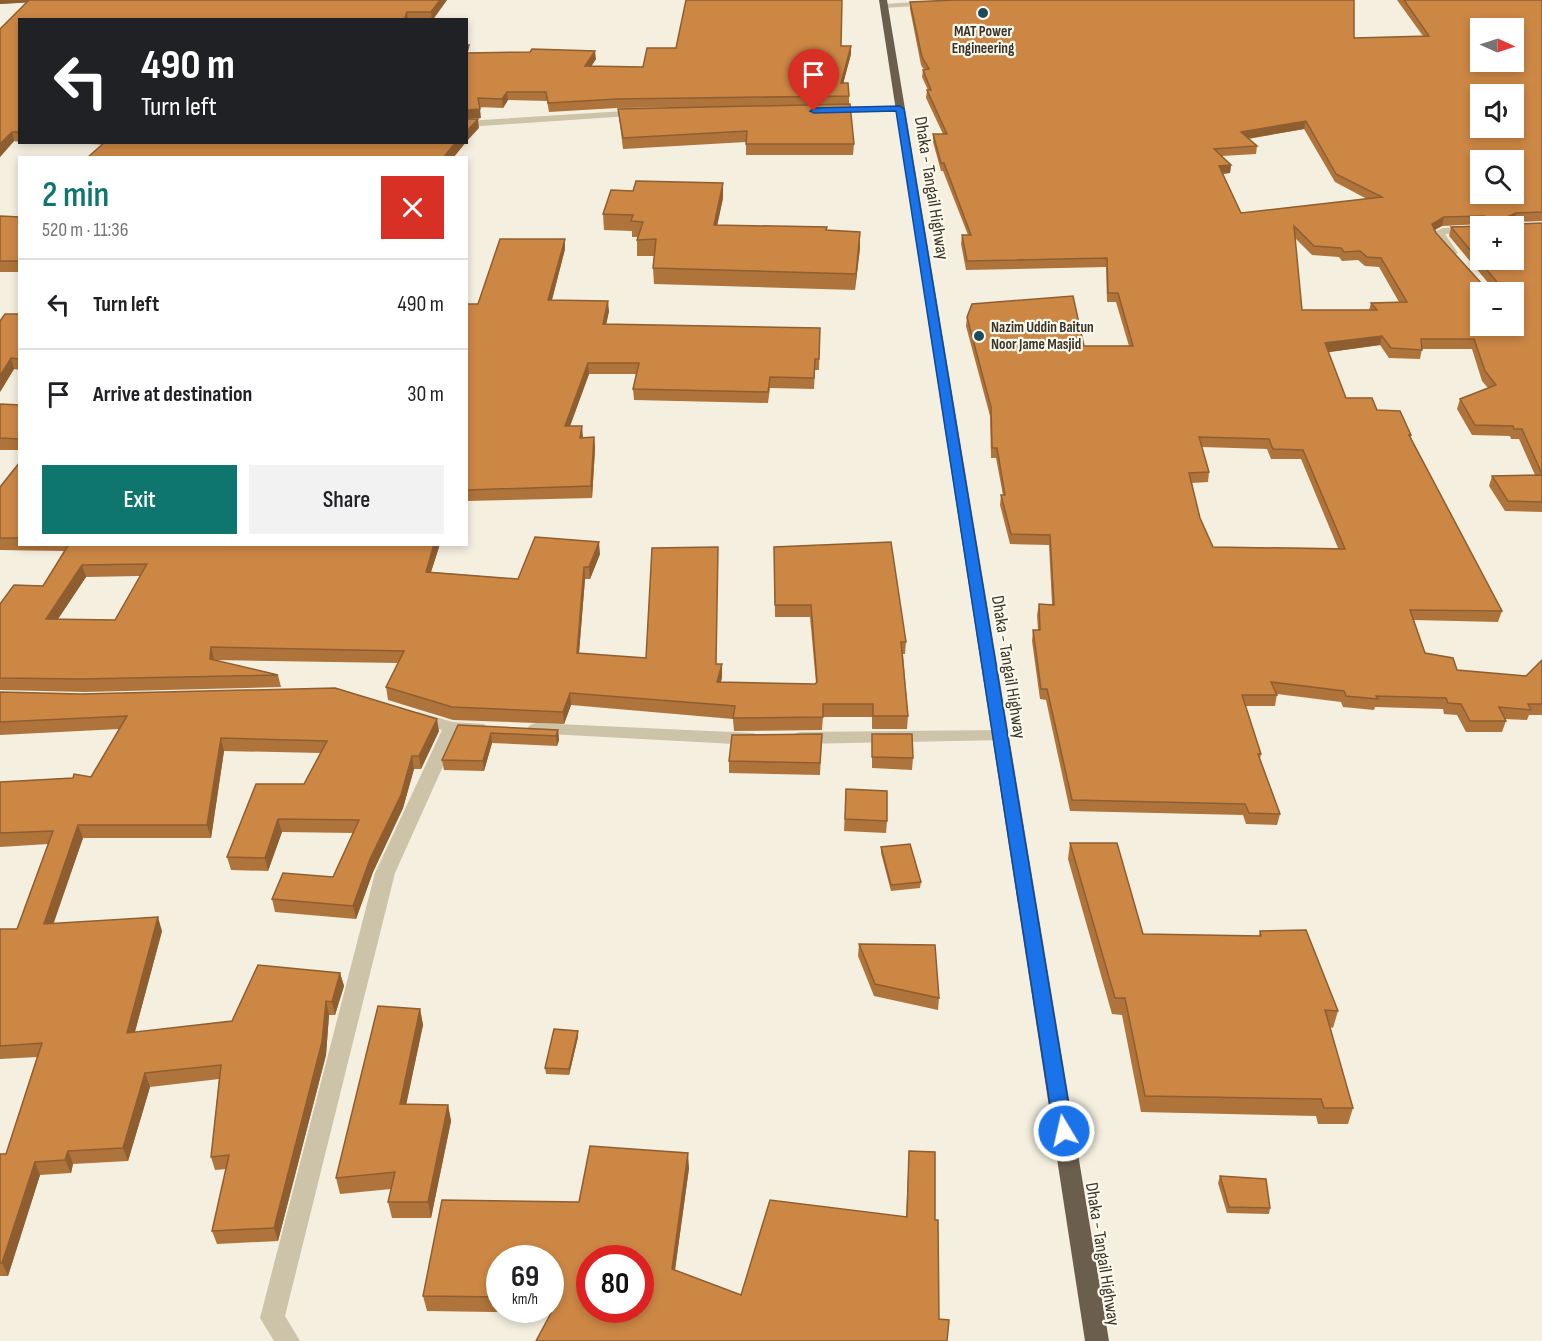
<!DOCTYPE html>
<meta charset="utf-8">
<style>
body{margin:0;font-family:"Sofia Sans Condensed",sans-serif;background:#f2f2f2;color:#202124;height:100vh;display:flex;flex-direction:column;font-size:22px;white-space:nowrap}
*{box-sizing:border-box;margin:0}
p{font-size:20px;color:#757577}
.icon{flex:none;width:33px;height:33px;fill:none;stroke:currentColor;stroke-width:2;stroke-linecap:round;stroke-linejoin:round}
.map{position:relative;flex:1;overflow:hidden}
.side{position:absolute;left:18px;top:156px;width:450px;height:390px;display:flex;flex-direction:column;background:#fff;border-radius:0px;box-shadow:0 3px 9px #0003}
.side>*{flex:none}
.top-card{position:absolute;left:18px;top:18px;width:450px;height:126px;border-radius:0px;box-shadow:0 3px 9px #0003;background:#202124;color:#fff;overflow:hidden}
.needle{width:39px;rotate:93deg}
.tools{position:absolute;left:1470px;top:18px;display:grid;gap:12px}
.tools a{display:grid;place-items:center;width:54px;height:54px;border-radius:0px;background:#fff;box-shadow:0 3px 9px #0003;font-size:30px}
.speed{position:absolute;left:486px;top:1245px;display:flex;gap:12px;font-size:30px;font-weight:700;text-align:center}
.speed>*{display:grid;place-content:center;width:78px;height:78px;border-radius:50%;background:#fff;box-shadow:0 3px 9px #0003;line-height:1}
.speed small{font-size:15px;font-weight:400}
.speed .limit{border:9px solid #d22;background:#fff;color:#111}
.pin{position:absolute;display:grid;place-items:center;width:51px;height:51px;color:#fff;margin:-62px -26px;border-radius:50% 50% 50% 0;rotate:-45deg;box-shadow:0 0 6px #0007}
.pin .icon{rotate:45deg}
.me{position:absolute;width:66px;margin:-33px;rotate:351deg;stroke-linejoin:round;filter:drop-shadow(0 0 4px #0008)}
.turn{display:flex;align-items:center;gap:21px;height:126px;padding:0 24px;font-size:27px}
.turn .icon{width:78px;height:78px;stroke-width:2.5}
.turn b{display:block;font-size:42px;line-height:51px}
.round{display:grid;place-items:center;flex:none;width:63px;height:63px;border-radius:0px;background:#f2f2f2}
.head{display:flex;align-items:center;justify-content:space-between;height:102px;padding:0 24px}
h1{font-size:36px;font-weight:600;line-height:45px;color:#0f766e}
.cta{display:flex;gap:12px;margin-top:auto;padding:12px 24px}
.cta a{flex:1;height:69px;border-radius:0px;background:#0f766e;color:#fff;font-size:24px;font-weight:600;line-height:69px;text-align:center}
.cta a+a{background:#f2f2f2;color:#202124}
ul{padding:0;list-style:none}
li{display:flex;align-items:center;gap:18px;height:90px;padding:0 24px;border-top:2px solid #e0e0e0}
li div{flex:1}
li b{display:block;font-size:22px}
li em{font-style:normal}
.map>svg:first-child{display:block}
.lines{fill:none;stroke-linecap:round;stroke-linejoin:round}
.minor{fill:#cdc3a9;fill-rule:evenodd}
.trunk{fill:#6c5e4d;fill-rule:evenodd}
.wall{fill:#af743b;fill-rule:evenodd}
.shaded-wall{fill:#8f5e30}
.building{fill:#cc8745;stroke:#8f5e30;stroke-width:1.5;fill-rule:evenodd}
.route{fill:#1a73e8;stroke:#114b97;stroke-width:1.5}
.poi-dot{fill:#1c4a5f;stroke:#fbf8ec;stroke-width:2}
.labels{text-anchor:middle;stroke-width:4.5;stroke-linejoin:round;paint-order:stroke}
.far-poi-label{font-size:15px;font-weight:bold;fill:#3a3329;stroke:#fbf8ec}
.street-label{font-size:18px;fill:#3a3329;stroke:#fbf8ec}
</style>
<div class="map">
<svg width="1542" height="1341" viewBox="0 0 1542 1341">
<rect width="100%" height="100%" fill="#f4efdf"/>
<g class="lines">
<path class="minor" d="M931 1 935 3 934 5 884 8 880 6 884 4Z
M900 106 903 107V111L829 113 824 110 829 107Z
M641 110 644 111V115L466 127V121Z
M1480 226H1483H1480V232L1445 234 1458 253 1452 256 1448 255 1432 233 1443 228Z
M418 712 453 722 484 724 487 728 484 732 458 733 395 873 285 1316 300 1341H274L260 1318 375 873 442 730 412 721 409 717 412 713Z
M536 723 753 733 759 735 762 739 759 743 753 745 530 733 527 729 530 725Z
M1000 730 1006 732 1009 736 1006 740 800 744 794 742 791 738 794 734 800 732Z"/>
<path class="trunk" d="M879 0H887L1109 1341H1085Z"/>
</g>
<path class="wall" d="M0 0H447L433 20H20V142L14 141 0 157V29L27 2 0 4Z
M1397 0H1542V221L1515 222 1517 224 1542 223V512L1505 511 1489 486 1492 476 1535 475 1519 439H1511L1510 436 1472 435 1457 409 1460 399 1488 388 1482 381 1472 349H1422L1420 359 1389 358 1380 345 1328 352 1346 398 1377 410 1411 435V438L1502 611 1498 622 1414 620 1425 653 1457 670 1526 676 1542 660V715H1529L1527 720 1505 719 1506 721 1502 732H1466L1457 715 1444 714 1443 709 1375 707 1374 710 1343 707 1341 702 1277 694 1275 706H1245L1261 754 1260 759 1280 814 1277 825 1246 824 1243 815 1070 811 1046 700 1040 699 1032 641 1033 630H1038L1037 615 1039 604H1052L1049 545 1010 544 1000 505 1001 495H1003L996 458H991L990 416 966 326 967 317 1084 346H1129L1116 302H1107L1106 267 966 270 961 244 962 235H968L943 171H941L933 142V134H943L926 98 927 90H928L922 77 923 70H924L921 65 910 9V2L1354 38 1423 36ZM1304 129 1335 182 1367 199 1241 213 1223 174 1230 173 1231 165 1222 156 1256 154 1257 146 1248 139ZM1482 224 1481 226 1451 227 1449 236 1490 285 1482 284 1436 233 1435 230 1442 226ZM1295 238 1312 255 1339 257 1342 261 1358 260 1365 266 1379 267 1399 302 1371 303 1369 310H1302ZM1202 447 1267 449 1271 459H1301L1338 548 1213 547 1200 518 1192 483 1208 482 1209 472Z
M841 46 851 54 843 83 849 96V104L854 144 853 155H746V142L623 149 618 109 704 107 617 108 549 112 547 101 508 100 503 108 479 107 481 118 470 53 596 59 591 66 643 67 676 48Z
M38 142H466L453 158Z
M723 198 717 225 827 230 860 248 855 290 654 284 653 268 654 256H637V240L638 237H632V231L604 230 603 214Z
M0 216 20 217V272H0Z
M565 249 552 300 609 311 606 324 820 328 819 370H815L814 389 770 388 768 403 634 400 633 389 636 374H589L570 426 583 438 594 437 595 449 592 498 466 501V304H478Z
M20 314V370L14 369 0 392Z
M0 404 20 405V450H0Z
M20 462V544H440L431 572 518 579 600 554 590 579H585L579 653 717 664 722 677 721 682 815 684 816 683 810 617H775L774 547 906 642 905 654H903L908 716 907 729H872V717H823L822 730 734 731 733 719 571 705 564 724 453 720 388 700 386 687 398 663 214 660 278 675 281 687 85 692 0 690V604L43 586 64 551 0 550V487ZM140 576 115 620 58 619 86 577Z
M0 692 439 731 421 769H414L403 808 373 872 356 919 275 912 272 899 333 877 353 833 282 832 268 871 231 870 227 857 304 784 321 753 224 751 211 838H83L53 923 162 931 135 1032 232 1021 340 973 344 986 335 1015H329L326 1055 278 1241 217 1244 212 1231 226 1169 215 1170 211 1157 219 1079 150 1087 128 1161 73 1164 71 1173 40 1175 8 1276H0V1154H6L37 1057 0 1059V929H17L48 844 0 847V782L91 777 119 729 0 735Z
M458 725 558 730 559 740 557 746 492 743 484 771 444 770 442 760Z
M822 734 820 775 729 773V761Z
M872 734 913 758 912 770 872 768Z
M846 789 887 821 886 833 844 831Z
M1070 843 1143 934 1259 936 1260 931 1338 1011 1333 1028 1330 1027 1353 1108 1348 1124H1318L1316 1116 1141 1112 1122 1015 1112 1014 1068 859Z
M881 847 921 882 920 888 891 891 881 853Z
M859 944 939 998 938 1010 874 996 858 956Z
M420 1009 423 1025 406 1104 448 1105 451 1121 431 1218H392L388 1202 391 1189 340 1194 336 1178Z
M578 1037 569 1075 546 1074 545 1068Z
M909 1151 935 1220 939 1319 427 1311 423 1296 579 1202 689 1168 675 1270 741 1295 906 1217ZM500 1258H550V1310H500Z
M1220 1176 1270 1208 1269 1214 1227 1213 1218 1183Z"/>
<path class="shaded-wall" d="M0 0H37V2L0 4Z
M440 0H447L432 20 431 12Z
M407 12 408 20H404Z
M851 46V54L841 92V83Z
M595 51 596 59 586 75 585 66Z
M507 92 508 100 503 108 502 99Z
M480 109 481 118 466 119V110Z
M478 119 479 128 466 142V132Z
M1306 121 1304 129 1239 140 1241 132Z
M12 132 14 141 0 157V144Z
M456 142H466L453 158H443Z
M1231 165 1230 173 1218 174 1219 166Z
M723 183V198L714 241V225Z
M1516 213 1514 222 1509 216Z
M1444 217 1442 226 1430 232 1432 224Z
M860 232V248L855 290 856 274Z
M565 239V249L549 311 548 300Z
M608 301 609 311 604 335 603 324Z
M1382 336 1380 345 1323 353 1325 343Z
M11 358 14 369 0 392V376Z
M588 363 589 374 566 437 565 426Z
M582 426 583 437 580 438Z
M594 437 595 449 592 498 591 486Z
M599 542 600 554 590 579 589 567Z
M434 544H440L427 584 426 572Z
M82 565 86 577 50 631 46 619Z
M584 567 585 579 578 665 577 653Z
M211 647 214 660 210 659Z
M722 664V677L718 695 717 682Z
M570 693 571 705 564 724 563 712Z
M437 719 439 731 421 769 419 756Z
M558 730 559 740 557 746 556 736Z
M491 733 492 743 484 771 483 761Z
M221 738 224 751 211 838 207 825Z
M412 756 414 769 403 808 373 872 356 919 353 906 370 859Z
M278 819 282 832 268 871 265 858Z
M78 825 83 838 49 937 44 924Z
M158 917 162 931 131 1046 127 1033Z
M340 973 344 986 335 1015 332 1002Z
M326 1001 329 1015 326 1055 278 1241 274 1228Z
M420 1009 423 1025 403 1120 400 1104Z
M578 1031V1037L569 1075V1069Z
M145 1073 150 1087 128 1161 123 1148Z
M448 1105 451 1121 431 1218 428 1202Z
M68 1151 73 1164 71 1173 65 1160Z
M688 1153 689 1168 673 1284 672 1269Z
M35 1162 40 1175 8 1276 2 1263Z"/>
<path class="building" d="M29 0H440L431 12H407L404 20H20V132H12L0 144V29Z
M686 0H842L841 46H851L841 83H848L849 96 617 99 548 103 546 92H507L502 99 478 98 480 109 466 110V46L469 45 467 53 530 52 532 49 595 51 585 66 643 67 647 48H676Z
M954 0H1354V38L1429 36 1404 0H1542V212L1516 213 1509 216 1517 224 1542 223V474L1522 429H1514L1513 426 1475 425 1460 399 1496 385 1485 371 1474 339H1421L1422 350 1391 348 1382 336 1325 343 1346 398H1372L1377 410 1400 411 1411 435H1409L1502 611 1410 610 1425 653 1453 658 1457 670 1526 676 1542 660V704H1528L1531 710 1499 707 1506 721H1470L1461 704 1448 703 1446 698 1376 696 1378 699 1346 696 1344 691 1271 682 1277 695H1242L1261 754H1258L1280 814 1249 813 1245 804 1072 800 1047 689H1041L1033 630H1040L1039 604 1054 605 1050 535 1011 534 1001 495H1005L997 448H992L991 407 967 317 972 304 1073 296 1084 346H1133L1118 293H1108L1107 258 967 261 962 235H971L944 163H941L933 134H947L927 90H931L923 70 929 69 922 57 910 2ZM1480 28H1514V62H1480ZM1480 94H1514V128H1480ZM1306 121 1336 174 1382 197 1241 213 1219 166 1231 165 1214 149 1257 146 1241 132ZM1480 160H1514V194H1480ZM1484 216 1482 226 1451 227 1497 282V285L1482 284 1436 233 1432 224 1444 217ZM1294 226 1314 246 1341 248 1344 252 1360 251 1367 257 1381 258 1407 302 1371 303 1377 310H1302ZM1480 226H1514V260H1480ZM1480 292H1514V326H1480ZM1199 437 1269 439 1273 449 1303 450 1345 549 1213 547 1200 518 1189 473 1209 472Z
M850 104 854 144H746L747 131 623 138 618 109Z
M466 119H478L466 132Z
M105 142H456L443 158H87Z
M636 181 723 183 714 225 827 227 826 230 860 232 856 274 653 268 656 239 637 240 643 222 631 221 633 215 603 214 611 190 633 191Z
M0 216 20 217V261H0Z
M500 239H565L548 300 608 301 603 324 820 328 819 359H815L814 378 770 377 768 392 633 389 639 363H588L565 426H582L580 438 594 437 591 486 466 490V304H478Z
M5 314H20V359L11 358 0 376V321Z
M0 404 20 405V439L0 438Z
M20 462V538H0V487Z
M1542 475V502L1508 501 1492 476Z
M535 537 599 542 589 567H584L577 653 646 658 652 548 718 547 716 664H722L717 682 815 684 817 682 811 605H775L774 547 891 542 906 642H901L908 716H873V704H823V717L733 718 735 706 570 693 563 712 452 707 386 687 404 651 211 647 210 659 278 675 81 679 0 678V604L14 585 43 586 69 544H434L426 572 518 579ZM147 564 115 620 46 619 82 565Z
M335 688 437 719 419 756H412L401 795 370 859 353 906 272 899 283 873 333 877 359 820 278 819 265 858 227 857 256 784H304L327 741 221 738 207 825H78L44 924 158 917 127 1033 232 1021 258 965 340 973 332 1002 326 1001 322 1042 274 1228 212 1231 229 1155 211 1157 221 1065 145 1073 123 1148 68 1151 65 1160 35 1162 2 1263H0V1154H6L42 1043 0 1046V929H17L53 831 0 833V782L73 778 74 774 91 777 127 716 0 722V692L81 694Z
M458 725 558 730 556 736 491 733 483 761 442 760Z
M822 734 820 763 729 761 732 735Z
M872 734H912L913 758 872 757Z
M846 789 887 791V821L845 819Z
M1070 843H1117L1143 934 1261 936 1260 931 1306 930 1338 1011 1325 1010 1353 1108H1324L1321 1099 1145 1096 1125 998H1115Z
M910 844 921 882 891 885 881 847Z
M859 944 935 945 939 998 875 984Z
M378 1006 420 1009 400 1104 448 1105 428 1202H388L395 1172 336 1178Z
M554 1029 578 1031 569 1069 545 1068Z
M590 1146 688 1153 672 1269 741 1295 770 1200 907 1217 909 1151 935 1152V1220H938L939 1319 949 1320 947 1341H536L559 1298H550V1258H500V1297L423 1296 442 1200 579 1202ZM590 1258H640V1310H590Z
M1220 1176 1266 1179 1270 1208 1229 1207Z"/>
<path class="route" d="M900 106 904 109 1073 1131 1070 1137 1064 1139 1057 1137 1054 1131 896 111 814 113 810 111 814 108Z"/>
<g class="poi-dot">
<circle cx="983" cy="13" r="6"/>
<circle cx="979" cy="336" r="6"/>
</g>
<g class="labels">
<g class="far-poi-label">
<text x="983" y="36">MAT Power<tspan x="983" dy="17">Engineering</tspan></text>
<text x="991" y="332" text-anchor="start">Nazim Uddin Baitun<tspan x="991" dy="17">Noor Jame Masjid</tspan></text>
</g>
<g class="street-label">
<text transform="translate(932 188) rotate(81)" y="6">Dhaka - Tangail Highway</text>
<text transform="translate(1009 667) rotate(81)" y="6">Dhaka - Tangail Highway</text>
<text transform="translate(1103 1254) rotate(81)" y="6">Dhaka - Tangail Highway</text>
</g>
</g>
</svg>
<div class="tools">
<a><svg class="needle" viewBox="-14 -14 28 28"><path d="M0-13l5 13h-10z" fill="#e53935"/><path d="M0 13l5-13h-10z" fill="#757577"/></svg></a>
<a><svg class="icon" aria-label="sound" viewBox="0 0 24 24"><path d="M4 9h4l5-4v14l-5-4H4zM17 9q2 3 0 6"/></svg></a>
<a><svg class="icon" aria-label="search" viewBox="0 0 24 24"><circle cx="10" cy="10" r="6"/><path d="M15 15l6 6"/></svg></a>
<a>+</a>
<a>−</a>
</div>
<div class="speed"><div>69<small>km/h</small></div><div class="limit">80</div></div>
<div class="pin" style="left:814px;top:111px;background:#d93025"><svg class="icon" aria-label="arrive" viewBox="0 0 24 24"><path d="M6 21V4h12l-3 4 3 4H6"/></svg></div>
<svg class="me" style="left:1064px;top:1131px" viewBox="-20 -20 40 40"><circle r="17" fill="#1a73e8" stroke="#fff" stroke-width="3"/><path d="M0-11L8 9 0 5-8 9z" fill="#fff"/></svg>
<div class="top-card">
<div class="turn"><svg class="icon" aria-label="left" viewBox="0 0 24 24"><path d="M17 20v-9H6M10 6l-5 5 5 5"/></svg><div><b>490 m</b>Turn left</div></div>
</div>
<section class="side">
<div class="head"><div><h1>2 min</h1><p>520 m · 11:36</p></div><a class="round" style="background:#d93025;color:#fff"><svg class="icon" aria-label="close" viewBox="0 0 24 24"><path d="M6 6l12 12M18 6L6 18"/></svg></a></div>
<ul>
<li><svg class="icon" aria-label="left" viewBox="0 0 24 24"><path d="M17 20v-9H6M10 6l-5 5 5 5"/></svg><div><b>Turn left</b></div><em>490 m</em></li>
<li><svg class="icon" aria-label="arrive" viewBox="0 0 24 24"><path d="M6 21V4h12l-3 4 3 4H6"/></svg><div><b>Arrive at destination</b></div><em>30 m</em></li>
</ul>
<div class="cta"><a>Exit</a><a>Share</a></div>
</section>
</div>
